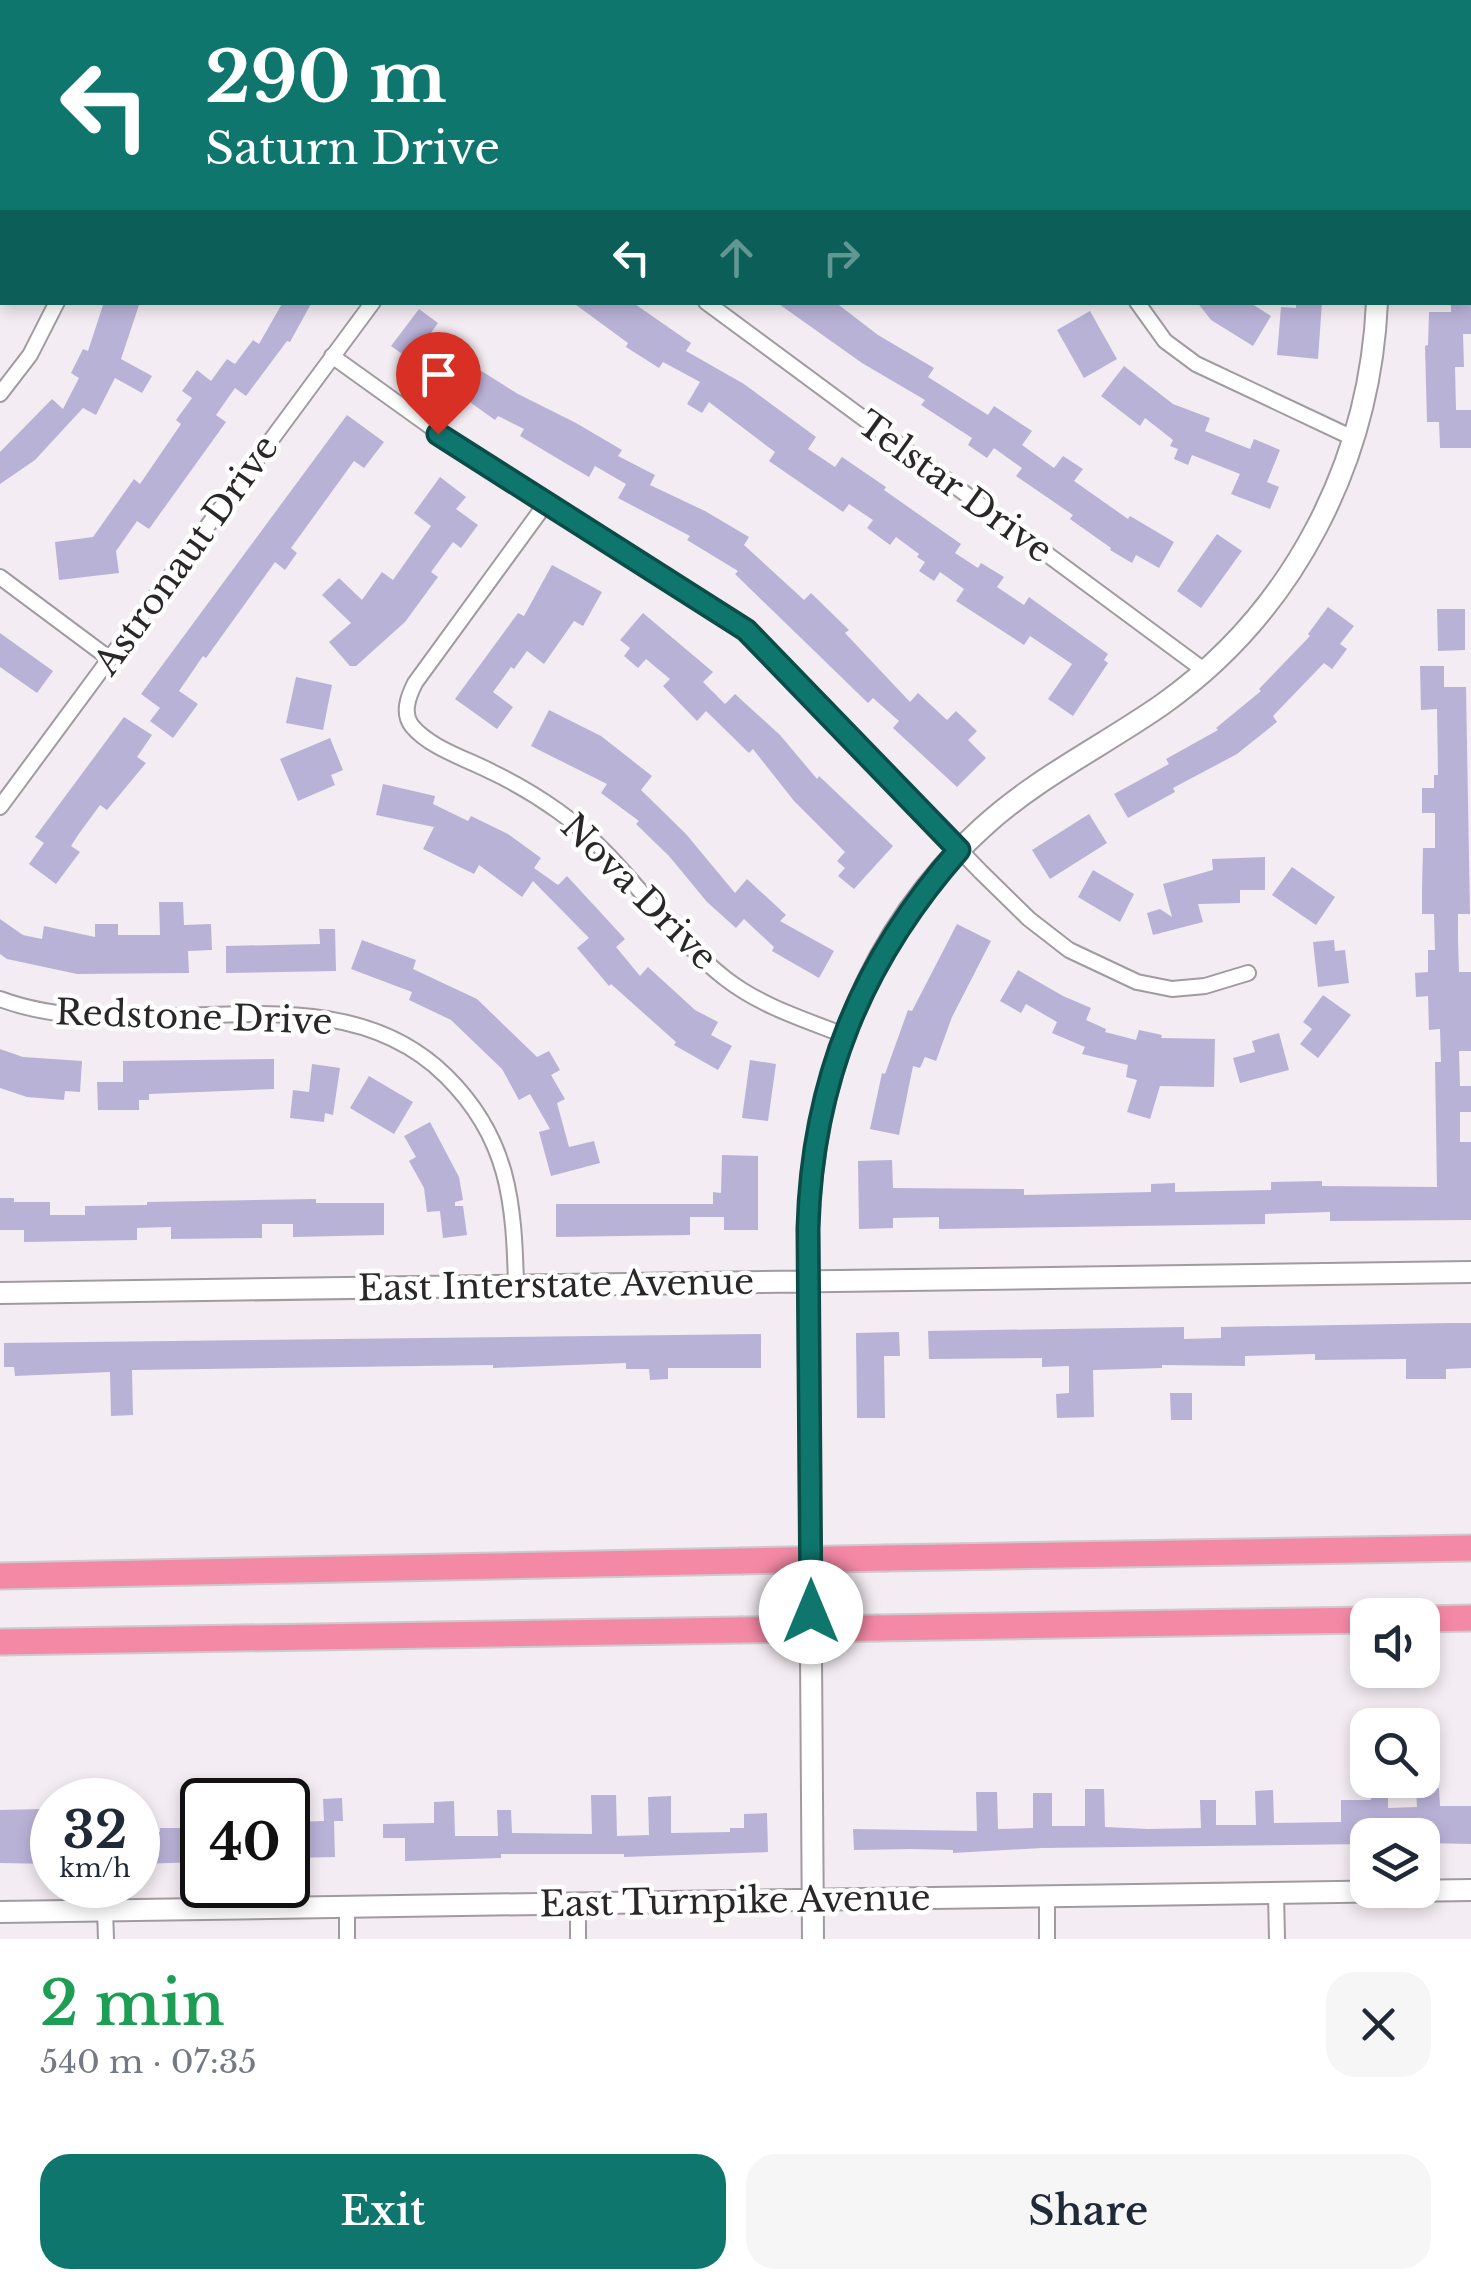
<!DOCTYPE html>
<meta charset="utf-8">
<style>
body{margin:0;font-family:"Libre Baskerville",serif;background:#f6f6f7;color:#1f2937;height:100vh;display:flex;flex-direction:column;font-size:38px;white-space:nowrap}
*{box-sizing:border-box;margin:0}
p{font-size:32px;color:#747a83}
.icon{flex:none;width:55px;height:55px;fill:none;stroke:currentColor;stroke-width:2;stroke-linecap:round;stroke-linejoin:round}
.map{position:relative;height:1939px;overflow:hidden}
.drawer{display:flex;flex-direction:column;background:#fff;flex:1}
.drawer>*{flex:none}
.guide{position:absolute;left:0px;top:0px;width:1472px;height:305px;box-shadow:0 5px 15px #0003;background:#0f766e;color:#fff;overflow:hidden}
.fabs{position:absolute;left:1350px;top:1598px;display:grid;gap:20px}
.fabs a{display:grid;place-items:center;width:90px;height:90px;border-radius:20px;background:#fff;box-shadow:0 5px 15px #0003;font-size:50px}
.speed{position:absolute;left:30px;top:1778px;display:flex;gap:20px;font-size:50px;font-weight:700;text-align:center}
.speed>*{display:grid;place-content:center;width:130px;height:130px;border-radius:50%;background:#fff;box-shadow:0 5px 15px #0003;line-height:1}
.speed small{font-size:25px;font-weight:400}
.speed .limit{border:5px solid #111;border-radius:15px;background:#fff;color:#111}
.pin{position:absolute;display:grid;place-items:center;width:85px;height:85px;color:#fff;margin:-102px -42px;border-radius:50% 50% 50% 0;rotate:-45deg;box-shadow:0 0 10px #0007}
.pin .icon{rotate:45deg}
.me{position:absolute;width:110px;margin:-55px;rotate:0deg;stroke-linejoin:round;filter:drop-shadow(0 0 8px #0008)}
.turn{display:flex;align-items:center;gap:35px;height:210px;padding:0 40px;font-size:45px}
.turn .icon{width:130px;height:130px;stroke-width:2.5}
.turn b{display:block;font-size:70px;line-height:85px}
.lanes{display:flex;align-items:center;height:95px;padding:0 40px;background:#0003;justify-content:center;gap:50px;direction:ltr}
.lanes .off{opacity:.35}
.round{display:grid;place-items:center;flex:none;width:105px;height:105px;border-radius:30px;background:#f6f6f7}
.headline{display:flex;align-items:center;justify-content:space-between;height:170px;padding:0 40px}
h1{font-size:60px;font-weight:600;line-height:75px;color:#1e9e55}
.action{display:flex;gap:20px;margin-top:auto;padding:20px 40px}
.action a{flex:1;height:115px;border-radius:30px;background:#0f766e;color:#fff;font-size:40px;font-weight:600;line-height:115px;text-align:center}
.action a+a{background:#f6f6f7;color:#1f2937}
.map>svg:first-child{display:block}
.building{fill:#b9b2d7}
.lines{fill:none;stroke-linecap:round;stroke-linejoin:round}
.street-casing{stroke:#a19ba1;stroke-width:18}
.secondary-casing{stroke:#a19ba1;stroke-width:24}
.highway-casing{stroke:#cccbcc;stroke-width:29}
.street{stroke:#fff;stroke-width:14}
.secondary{stroke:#fff;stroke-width:20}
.highway{stroke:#f489a6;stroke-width:25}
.highway-bridge-casing{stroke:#cccbcc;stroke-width:29;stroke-linecap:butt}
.highway-bridge{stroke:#f489a6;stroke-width:25}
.route-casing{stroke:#0a4d48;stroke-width:25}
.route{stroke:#0f766e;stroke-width:18}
.labels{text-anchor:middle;stroke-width:9;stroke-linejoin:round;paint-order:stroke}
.street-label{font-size:35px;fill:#2a2729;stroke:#fff}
</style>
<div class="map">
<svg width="1471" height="1939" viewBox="0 0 1471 1939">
<rect width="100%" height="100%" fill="#f3ecf2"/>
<path class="building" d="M104 302H140L121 359 152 376 142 393 115 378 96 415 83 408 35 460 0 484V452L52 399 63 409 79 378 71 373 83 349 88 351Z
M283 302H312L290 342 287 341 246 396 235 388 216 415 226 422 149 529 137 521 116 551 119 573 59 580 55 542 93 537 134 479 140 484 181 424 176 420 192 398 182 391 197 370 211 381 227 359 235 364 253 340 259 344Z
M572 302H632L691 343 686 351 744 384 816 437 808 449 835 467 842 457 886 487 884 490 961 544 955 553 978 568 981 563 1004 577 997 587 1024 605 1029 597 1108 654 1104 660 1108 663 1073 716 1048 699 1072 664 1030 636 1024 645 956 601 964 589 940 572 934 581 919 571 925 562 917 557 919 554 896 537 890 545 867 528 873 520 849 504 843 512 769 461 775 452 709 402 702 413 687 404 700 382 663 362 659 368 626 347 628 343Z
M776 302H835L878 335 934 368 928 377 988 415 994 406 1032 431 1022 445 1054 468 1063 456 1083 469 1074 481 1128 519 1130 516 1174 542 1159 568 1136 555 1132 563 1110 550 1111 548 1070 519 1073 515 1016 476 1022 468 994 448 987 458 968 445 972 438 921 405 925 400 862 363Z
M1197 302H1249L1271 316 1253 346 1211 320Z
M1296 302H1322L1318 359 1277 355 1281 307 1296 308Z
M1451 302H1471V334H1463L1464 367H1455L1456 410H1471V448H1440L1439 422H1427L1425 346 1428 345 1429 312H1451Z
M419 309 438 323 425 341 459 367 464 360 518 394 576 423 622 450 618 456 655 475 650 485 705 511 749 537 744 545 804 600 811 593 849 630 845 633 910 702 918 693 947 720 956 711 977 731 968 740 986 758 957 787 893 728 899 721 873 698 868 703 735 574 738 571 687 540 690 536 618 498 626 484 595 466 589 477 565 463 520 436 524 429 498 416 495 420 391 346Z
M1090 311 1117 359 1084 378 1057 330Z
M1124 366 1173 404 1210 418 1205 431 1250 449 1254 439 1280 450 1267 482 1279 487 1270 509 1231 494 1240 474 1192 455 1188 465 1174 459 1178 449 1170 446 1173 440 1145 418 1140 426 1101 396Z
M347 415 384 442 364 468 354 461 291 548 297 553 285 570 275 562 206 658 203 656 179 691 198 704 173 738 150 721 160 708 141 694Z
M440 477 466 497 456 509 478 525 461 548 453 542 431 572 438 577 405 622 356 666H350L329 642 351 623 322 595 339 578 362 600 382 572 393 580 431 526 414 513Z
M1217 534 1242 551 1201 608 1177 591Z
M552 565 602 592 583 626 574 621 544 664 527 651 514 669 511 667 493 692 513 707 497 729 455 699 518 613 524 616Z
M1328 607 1354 626 1340 644 1347 649 1332 669 1324 663 1273 716 1277 722 1237 754 1173 788 1175 792 1128 818 1114 794 1169 764 1166 759 1218 730 1216 728 1261 691 1259 689 1310 636 1308 634Z
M1437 609H1465V650L1438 651Z
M643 613 713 672 703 682 725 704 735 694 780 735 817 779 819 776 893 846 854 889 838 876 845 868 837 861 845 852 794 801 753 749 749 753 706 711 697 721 663 686 670 679 646 659 638 668 624 656 630 648 620 640Z
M0 633 53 671 37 693 0 667Z
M1420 666H1444V687H1466L1470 914H1458V940L1459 972H1471V1051H1459L1460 1086H1471V1112H1460V1142H1471V1220L1330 1221V1212L1265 1214V1224L939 1229V1217L893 1218V1228L859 1229 858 1161 892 1160 893 1188 1024 1189V1195L1151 1192V1184L1175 1183V1192L1271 1190V1182L1322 1181V1186L1437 1187 1435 1062H1441L1440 1029 1429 1030 1428 996 1416 997 1415 973 1428 972V950H1435L1434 914H1422V890L1423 848H1435V813H1422V788H1434V775H1438L1437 709 1421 710Z
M296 677 332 685 323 730 286 723Z
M549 710 601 736 652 776 641 790 686 834 735 893 747 879 786 915 780 921 834 951 819 978 772 951 774 947 744 919 736 928 707 902 669 856 636 824 639 821 601 793 607 784 531 746Z
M124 717 152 735 137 757 146 763 107 810 100 805 78 835 71 846 80 852 56 884 29 864 44 843 35 837Z
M330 738 343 770 331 775 335 785 298 801 280 759Z
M383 784 435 796 433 804 468 821 471 816 508 834 541 858 534 868 558 885 567 876 625 939 616 947 640 976 648 967 695 1010 718 1022 711 1035 732 1046 718 1070 674 1045 676 1042 611 984 609 986 577 948 589 938 533 881 522 897 479 865 474 874 423 849 434 827 376 815Z
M1089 814 1107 843 1050 879 1032 850Z
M1265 857V890H1240V903L1198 904 1203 922 1153 935 1147 913 1160 909 1172 917 1163 884 1213 870 1212 859Z
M1292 867 1335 897 1316 925 1272 895Z
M1093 870 1134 894 1120 922 1078 897Z
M159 902H183L184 925 211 924 212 950 188 951 189 973 77 974 7 959 0 954V919L23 935 42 939 44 926 95 937V924H118V935H160Z
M957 924 991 941 952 1017 936 1061 925 1057 920 1068 913 1066 899 1135 870 1129 882 1073 885 1074 908 1010 912 1011Z
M319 929H335L336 971 226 973V946L320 944Z
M362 940 416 960 413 969 477 999 537 1057 549 1051 560 1070 551 1075 565 1099 557 1103 569 1147 594 1141 600 1163 551 1176 539 1132 550 1129 530 1094 519 1100 502 1069 451 1020 409 1000 412 992 351 969Z
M1334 940 1335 951 1345 950 1349 983 1318 987 1313 942Z
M1018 970 1063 996 1091 1008 1086 1020 1106 1029 1105 1032 1136 1040 1139 1030 1162 1035 1161 1038 1215 1039 1214 1087 1160 1086 1150 1119 1127 1112 1137 1080 1126 1077 1128 1065 1082 1054 1085 1047 1052 1033 1057 1022 1026 1004 1021 1013 1000 1001Z
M1323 995 1351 1015 1318 1058 1300 1044 1312 1029 1303 1022Z
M1279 1033 1289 1070 1240 1083 1233 1058 1255 1052 1252 1041Z
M0 1049 23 1057 82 1061 80 1092 65 1091 64 1100 27 1097 0 1088Z
M274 1059V1089L149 1094V1100H139V1110H98L97 1082H123V1061Z
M750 1060 776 1064 768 1121 742 1118Z
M312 1064 340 1068 333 1115 325 1113 324 1122 290 1118 293 1090 309 1092Z
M369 1076 413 1102 394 1134 350 1108Z
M430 1122 459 1177 463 1200 455 1202V1206H463L467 1235 443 1238 440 1211 427 1212 424 1188 409 1161 416 1157 404 1136Z
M722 1155 758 1156V1230H724V1217H690V1235L556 1237V1204H713V1192L721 1193Z
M0 1198H14V1202H50V1215H85V1206L147 1205V1202L316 1199V1203H384V1235L293 1237V1224H262V1238L171 1239V1227L137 1228V1240L24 1242V1230H0Z
M1452 1323H1471V1368L1446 1369V1379H1406V1359L1315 1360V1354L1245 1356V1366L1162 1365V1368L1093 1370 1094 1417 1057 1418 1056 1394 1069 1393V1366L1042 1367V1358L929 1359 928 1331 1184 1327V1339L1221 1338V1327Z
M899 1332 900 1356H884L885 1418H857L856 1333Z
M761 1334V1368H668V1379L650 1380 649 1369H626V1363L493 1368V1365L132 1370 133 1415 111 1416 110 1372 15 1376 14 1367H4V1343Z
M1170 1393H1192V1420H1171Z
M1388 1788V1808L1417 1807 1416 1789 1439 1788 1440 1806H1471V1844L1422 1843V1835L1417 1833 1368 1835V1844L1042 1848 953 1853V1850L912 1849 854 1850 853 1829 977 1831 976 1792H997L998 1829 1033 1828V1793H1052V1826H1085V1789H1104L1105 1827 1148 1829 1201 1828 1200 1800H1216V1825H1256L1255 1791 1273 1790 1274 1823 1341 1822V1800H1371L1370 1789Z
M591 1795H616L617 1836 649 1835 648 1797 671 1796V1833L730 1832V1828H744V1814L767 1813 768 1852 624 1857V1854H501V1858L405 1861V1838H383V1824L434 1823V1802L454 1801 455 1836H498L497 1810H511L512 1833 592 1834Z
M342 1798 343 1821H334L335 1857 291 1858 290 1822 324 1821 323 1799Z
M41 1809 52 1811V1864L0 1863V1810Z
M160 1828H202V1862L138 1864V1833L160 1832Z"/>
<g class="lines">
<g class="street-casing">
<path id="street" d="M706 302 1205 671
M1137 302 1165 341 1196 364 1355 439
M332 356 463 450 746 630 981 872 1029 919 1069 950 1137 982 1172 989 1205 986 1248 973
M0 394 30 355 57 302
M547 502 415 683C408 697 402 713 412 726 430 748 467 759 492 772 515 783 537 796 558 811 623 857 663 930 726 979 761 1006 803 1019 844 1035
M0 577 110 659
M0 807 373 302
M0 999C142 1052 330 961 446 1076 509 1138 514 1202 516 1286
M1276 1894 1277 1939
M1047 1897V1939
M578 1903V1939
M347 1906V1939
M105 1910 106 1939"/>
</g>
<g class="secondary-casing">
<path id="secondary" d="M1375 0V2
M0 1293 1471 1272
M0 1912 1471 1890
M813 1939 808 1228C813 1079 869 929 982 828 1036 778 1103 746 1163 704 1294 611 1370 461 1377 302"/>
</g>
<g class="highway-casing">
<path id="highway" d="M887 1558 1471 1548
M0 1576 741 1561
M1422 1619 1471 1618
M879 1628 1368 1620
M0 1642 740 1630"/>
</g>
<use href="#street" class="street"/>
<use href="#secondary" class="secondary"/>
<use href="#highway" class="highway"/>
<g class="highway-bridge-casing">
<path id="highway-bridge" d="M741 1561 887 1558
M740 1630 879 1628"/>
</g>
<use href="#highway-bridge" class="highway-bridge"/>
</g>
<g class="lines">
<g class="route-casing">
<path id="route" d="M438 434 746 630 959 850C862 960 812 1081 808 1228L811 1612"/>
</g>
<use href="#route" class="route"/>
</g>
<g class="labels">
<g class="street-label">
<text transform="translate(955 487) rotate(36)" y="12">Telstar Drive</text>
<text transform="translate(186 555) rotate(-54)" y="12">Astronaut Drive</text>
<text transform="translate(639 892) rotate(45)" y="12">Nova Drive</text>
<text transform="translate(194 1017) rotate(2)" y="12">Redstone Drive</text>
<text transform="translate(556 1285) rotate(-1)" y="12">East Interstate Avenue</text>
<text transform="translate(735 1901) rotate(-1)" y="12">East Turnpike Avenue</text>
</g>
</g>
</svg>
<div class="fabs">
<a><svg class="icon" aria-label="sound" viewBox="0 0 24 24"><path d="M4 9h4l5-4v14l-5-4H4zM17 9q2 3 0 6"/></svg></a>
<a><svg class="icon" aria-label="search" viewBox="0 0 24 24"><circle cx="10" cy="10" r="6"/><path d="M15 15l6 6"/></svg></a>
<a><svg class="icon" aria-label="layers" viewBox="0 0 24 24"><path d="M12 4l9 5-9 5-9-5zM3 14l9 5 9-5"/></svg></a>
</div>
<div class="speed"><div>32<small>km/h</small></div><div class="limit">40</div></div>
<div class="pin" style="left:438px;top:434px;background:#d93025"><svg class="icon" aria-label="arrive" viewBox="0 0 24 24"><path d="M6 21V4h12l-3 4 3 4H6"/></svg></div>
<svg class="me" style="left:811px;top:1612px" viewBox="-20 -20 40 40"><circle r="19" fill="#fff"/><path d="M0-13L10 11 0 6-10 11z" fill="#0f766e"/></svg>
<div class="guide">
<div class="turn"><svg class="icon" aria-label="left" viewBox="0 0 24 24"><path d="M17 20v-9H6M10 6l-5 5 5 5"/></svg><div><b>290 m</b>Saturn Drive</div></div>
<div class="lanes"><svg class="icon" aria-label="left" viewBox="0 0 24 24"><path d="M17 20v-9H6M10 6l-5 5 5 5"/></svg><svg class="icon off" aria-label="ahead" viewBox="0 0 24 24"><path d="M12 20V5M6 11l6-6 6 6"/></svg><svg class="icon off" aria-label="right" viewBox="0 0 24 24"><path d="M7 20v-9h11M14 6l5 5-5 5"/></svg></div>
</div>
</div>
<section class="drawer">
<div class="headline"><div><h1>2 min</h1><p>540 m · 07:35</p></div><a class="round"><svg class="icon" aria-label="close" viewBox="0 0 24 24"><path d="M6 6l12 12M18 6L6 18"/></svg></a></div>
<div class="action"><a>Exit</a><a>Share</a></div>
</section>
